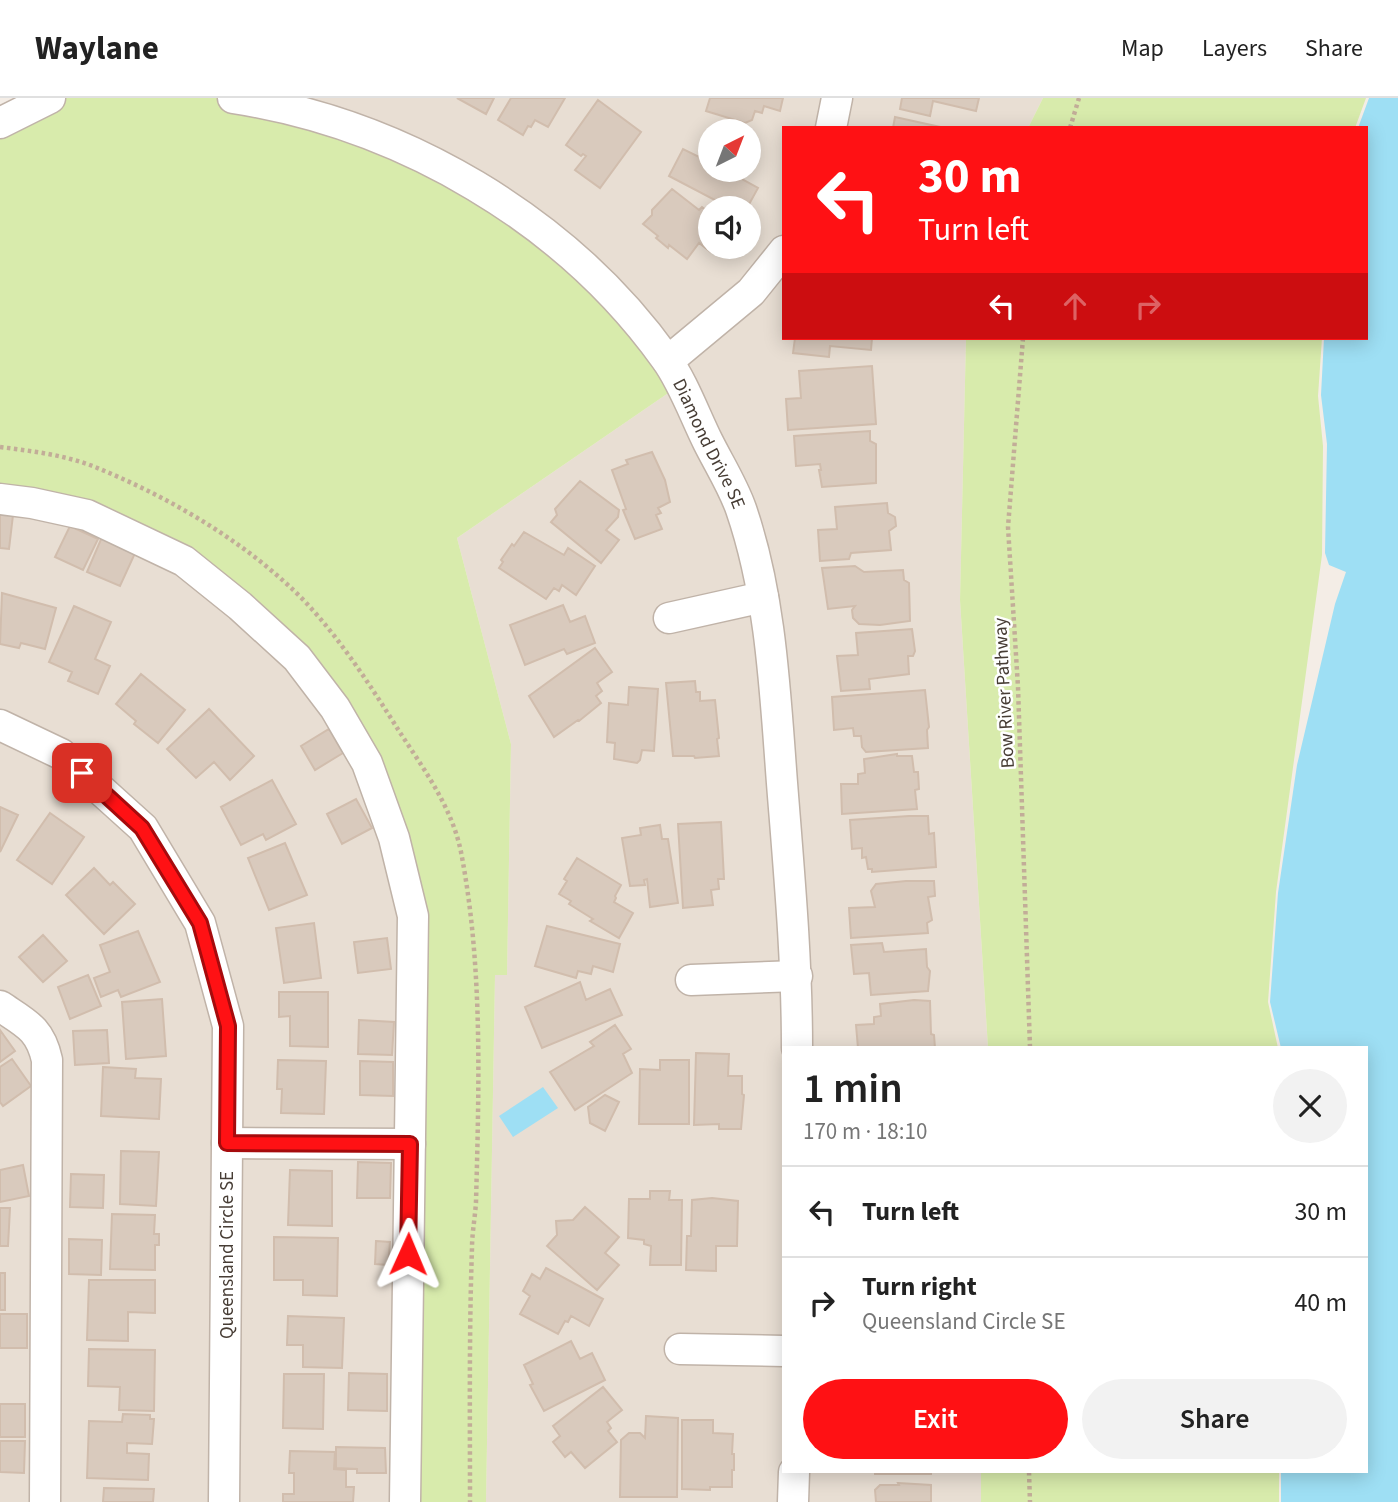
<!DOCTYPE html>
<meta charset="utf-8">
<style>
body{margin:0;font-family:"Source Sans 3",sans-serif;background:#f2f2f2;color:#222;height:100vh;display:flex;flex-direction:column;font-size:26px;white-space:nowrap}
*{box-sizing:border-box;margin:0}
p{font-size:23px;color:#767676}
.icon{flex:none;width:38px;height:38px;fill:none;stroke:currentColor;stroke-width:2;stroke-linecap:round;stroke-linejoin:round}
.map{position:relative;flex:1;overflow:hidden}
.side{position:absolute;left:782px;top:948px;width:586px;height:427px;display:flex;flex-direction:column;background:#fff;border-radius:0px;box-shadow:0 4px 18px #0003}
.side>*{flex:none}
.top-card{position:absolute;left:782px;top:28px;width:586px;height:214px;border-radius:0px;box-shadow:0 4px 18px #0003;background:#ff1114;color:#fff;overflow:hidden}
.needle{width:46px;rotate:42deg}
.buttons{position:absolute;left:698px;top:21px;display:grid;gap:14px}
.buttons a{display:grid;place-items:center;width:63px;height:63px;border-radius:50%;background:#fff;box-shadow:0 4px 18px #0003;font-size:35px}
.pin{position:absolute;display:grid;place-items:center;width:60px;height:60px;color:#fff;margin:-30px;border-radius:14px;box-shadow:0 4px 10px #0006}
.me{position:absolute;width:77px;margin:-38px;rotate:1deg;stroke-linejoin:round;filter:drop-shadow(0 0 5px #0008)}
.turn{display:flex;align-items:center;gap:24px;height:147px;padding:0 21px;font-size:32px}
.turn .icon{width:91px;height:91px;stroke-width:2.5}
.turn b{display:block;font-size:49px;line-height:60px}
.lanes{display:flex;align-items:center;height:66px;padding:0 21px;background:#0003;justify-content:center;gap:35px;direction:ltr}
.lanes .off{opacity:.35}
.round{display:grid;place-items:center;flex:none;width:74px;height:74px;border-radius:37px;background:#f2f2f2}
.summary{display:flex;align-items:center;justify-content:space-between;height:119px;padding:0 21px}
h1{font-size:42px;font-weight:600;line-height:52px}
.primary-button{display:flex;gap:14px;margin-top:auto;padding:14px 21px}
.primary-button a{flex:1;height:80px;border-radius:42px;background:#ff1114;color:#fff;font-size:28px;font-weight:600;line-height:80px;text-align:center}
.primary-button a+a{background:#f2f2f2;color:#222}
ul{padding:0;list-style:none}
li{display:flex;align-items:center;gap:21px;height:91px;padding:0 21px;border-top:2px solid #e0e0e0}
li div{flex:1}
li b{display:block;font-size:26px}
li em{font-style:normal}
header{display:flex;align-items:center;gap:42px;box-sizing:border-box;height:98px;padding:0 35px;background:#fff;border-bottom:2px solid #e0e0e0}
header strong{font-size:33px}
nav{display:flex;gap:38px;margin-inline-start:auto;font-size:24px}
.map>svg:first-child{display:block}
.residential{fill:#e8ded3;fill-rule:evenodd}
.green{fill:#d8ebac}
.water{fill:#9edff4}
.building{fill:#d9cabd;stroke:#d1bdad;stroke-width:2}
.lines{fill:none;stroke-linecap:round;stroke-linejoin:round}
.minor-casing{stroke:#c0b3a8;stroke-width:33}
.path{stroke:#c2ad98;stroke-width:4.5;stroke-dasharray:3.5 3.5;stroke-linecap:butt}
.minor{stroke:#fff;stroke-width:30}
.route-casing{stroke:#a60b0d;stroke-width:18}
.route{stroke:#ff1114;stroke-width:12}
.labels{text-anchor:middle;stroke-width:5;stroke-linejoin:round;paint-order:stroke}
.street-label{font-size:19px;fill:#473d35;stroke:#fff}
</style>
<header>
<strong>Waylane</strong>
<nav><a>Map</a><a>Layers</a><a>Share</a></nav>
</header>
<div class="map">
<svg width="1398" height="1404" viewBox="0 0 1398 1404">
<rect width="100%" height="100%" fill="#f4ede6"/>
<path class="residential" d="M233 0H1043L1028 30H784V240H966L960 502 988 950H784V1374H981V1404H486L495 877 507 876 511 646 457 440 680 287ZM710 33H749V72H710ZM710 110H749V149H710Z
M0 401 184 463 335 610 413 818 405 1404H0Z"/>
<path class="green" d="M50 0H233L303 15 545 135 680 287 457 440 511 646 507 877H495L486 1404H405L413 818 335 610 184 463 0 401V25Z
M1043 0H1366L1355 30H1028Z
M966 240H1322L1318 298 1323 348 1322 457 1276 794 1268 904 1278 950H988L960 502Z
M981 1374H1279V1404H981Z"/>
<path class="water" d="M1369 0H1398V1404H1281V1374H1367V950H1281L1270 904 1278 795 1297 667 1335 506 1346 474 1329 467 1325 455 1327 346 1321 297 1324 240H1367V30H1358Z
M543 989 558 1010 513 1039 499 1018Z"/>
<path class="building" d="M457 0H494L486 16Z
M511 0H565L548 29 535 22 531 29 528 28 523 37 498 22Z
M710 0H783L780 13 764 8 762 15 755 13 752 22 745 25 706 13Z
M902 0H979L976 13 933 3 930 18 900 11Z
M598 2 641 34 600 90 575 72 586 58 583 56 581 58 566 47Z
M895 19 945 30H893Z
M710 50V72H747L742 81 758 90 747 110H730L669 78 683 51 699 59 702 54 707 56Z
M672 91 699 112 702 109 710 115V149H715L711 154 699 145 687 161 669 147 668 150 656 140 658 138 643 126 652 117V112Z
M795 240H872L871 252 830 248 829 259 793 255Z
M872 268 876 326 788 332 786 301 801 300 799 273Z
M870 333V343L876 346V385L822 389 819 372H821L820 366 796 368 794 338Z
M652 354 665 382 670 404 658 410 661 415 656 417 662 431 635 441 623 412 626 411 612 372 628 366 626 362Z
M580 383 619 412 618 419 606 432 619 442 601 465 551 424 557 417 555 411Z
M887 405 888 415 895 419 896 428 889 433 891 452 851 455 849 461 820 463 818 432 837 431 835 409Z
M0 415 13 417 9 451 0 450Z
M70 428 98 441 83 472 55 459Z
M524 434 564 457 568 450 595 468 576 497 562 487 559 493 554 490 546 501 499 470 503 464 501 462 512 446 514 448Z
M102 439 136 453 120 488 87 474Z
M855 468 864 474 903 472 904 482 909 485 910 523 880 527 859 526 853 520 852 512 855 508 828 511 822 470Z
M2 495 56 510 45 551 21 545 19 550 0 546Z
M563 507 570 524 585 518 595 545 567 556 564 551 525 567 510 527Z
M74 508 111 524 95 561 110 568 98 596 68 583 72 574 49 564Z
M912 531 915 553 913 558H908L909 576 869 581 870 591 841 593 837 558 858 557 856 535Z
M595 550 612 574 597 585 602 593 596 598 601 605 579 623 578 622 554 639 529 598Z
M141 576 185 612 158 645 134 626 136 623 116 606Z
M695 583 696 594H700V603L715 602 719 640 717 641 719 658 695 660 694 658H673L666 585Z
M629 589 658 591 654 653 642 652 640 662 637 665 614 661 615 645 607 644 609 605 628 607Z
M925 592 929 629 927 632 928 650 866 654 862 649 861 638H854L853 630 834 632 832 599Z
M209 611 254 658 230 682 214 664 196 680 167 651Z
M329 631 343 655 315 672 301 648Z
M897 656V658H912L914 674H918L919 691 915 692 917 711 842 716 841 686H858V676L865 675 864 661Z
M272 682 296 726 266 742 263 736 241 747 221 709Z
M356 701 372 730 342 746 327 716Z
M0 709 18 717 0 754Z
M50 715 84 739 52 786 17 762Z
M909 718H928L929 736 934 735 936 769 872 774V771H868L866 759 862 760V750L852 751 850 722Z
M721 724 724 781H718L719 791 711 792 713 807 683 810 678 726Z
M660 727 662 741H668L678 805 650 809 647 781 644 782 645 787 630 788 622 740 641 737 640 730Z
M285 745 307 797 269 812 248 760Z
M577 760 621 787 615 798 616 800 614 804 633 815 619 840 590 823 593 821 569 806 571 803 559 796 567 783 564 781Z
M94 770 110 787 113 784 135 806 104 836 66 797Z
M906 783H934L935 798 928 799 932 822 927 825 928 835 851 840 849 810 875 809 871 793 876 786Z
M314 825 321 880 284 885 276 830Z
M547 828 620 846 613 874 593 868 591 876 578 873 576 880 535 868Z
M138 833 160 884 121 899 118 892 101 899 94 880 110 874 100 847Z
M43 837 67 863 43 884 19 859Z
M387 840 391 871 358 875 354 844Z
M882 845 884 854 926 851 927 869 930 873 928 893 871 897 869 875 854 876 851 847Z
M88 877 101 908 70 921 58 889Z
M580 884 586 902 610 891 622 917 542 950 525 909Z
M279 894H328V949L290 948V918L279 919Z
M162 901 166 958 126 961 122 904Z
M914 902 930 903 931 936 934 937 935 950H858L856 927 874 926V919L881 918 880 906Z
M359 922 394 924 392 957 358 956Z
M615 927 631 951 623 956 632 975 575 1012 550 974 594 948 590 944Z
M0 932 15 953 0 964Z
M107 932 109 965 75 967 73 933Z
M696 955 729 956 728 978H742V996L744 997 741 1031H719V1026L694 1027Z
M12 961 31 988 3 1008 0 1004V969Z
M278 962 326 963 324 1016 281 1015 282 991H277Z
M660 962H689V1026H639L640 971 660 972Z
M360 963 393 964V998L360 997Z
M103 969 136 971 135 980 161 981 159 1021 101 1018Z
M605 997 619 1004 605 1033 590 1025 588 1009Z
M121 1053 159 1054 156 1108 120 1106Z
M358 1064 391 1065 390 1100H357Z
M23 1067 29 1098 0 1104V1072Z
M290 1072 332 1073V1128L288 1127Z
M71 1076 104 1077 103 1110 70 1109Z
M650 1093H670L669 1102H682L681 1167H650L651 1148 644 1146V1142L628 1140 629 1101H650Z
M712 1100 738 1103 737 1148H716V1173L686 1172 687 1138H691L692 1102Z
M585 1109 619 1139 605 1155 619 1167 597 1192 547 1148 557 1137 556 1123 573 1122Z
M0 1110H10L8 1148H0Z
M112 1116 155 1117 154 1136H159V1147H155V1172L110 1171Z
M274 1139 338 1140 337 1198 303 1197V1182H274Z
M69 1141 102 1142 101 1177 69 1176Z
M376 1143 390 1144 388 1167 375 1166Z
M546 1170 603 1201 589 1228 571 1218 568 1224 565 1223 558 1236 520 1216 530 1198 523 1193 532 1176 540 1181Z
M0 1175H5V1212H0Z
M89 1182H155V1215L128 1214V1243L87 1242Z
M0 1216H27V1250H0Z
M288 1218 344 1220 342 1270 303 1269V1247H287Z
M571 1243 580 1261 592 1255 605 1282 544 1313 530 1287 533 1286 524 1267Z
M89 1251 155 1252 154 1313 119 1312 120 1289 88 1288Z
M349 1275 387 1276V1313L348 1312Z
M284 1276H324L323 1331 283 1330Z
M603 1289 622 1312 607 1324 611 1330 608 1333 617 1344 585 1370 571 1354 565 1359 553 1344 560 1338 553 1328Z
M0 1306H25V1339H0Z
M123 1316 150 1317V1321H154L152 1346 127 1345V1355L149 1356 148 1382 87 1380 89 1323 122 1324Z
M646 1318 678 1320 677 1399H620L621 1342 629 1335H640L645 1340Z
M682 1322H713V1335L733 1336 732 1356H734V1372H732V1389H710V1392L682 1391Z
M0 1343H25L24 1375 0 1374Z
M336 1349 385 1350 386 1375H357V1371L336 1370Z
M290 1353 335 1354 334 1371 346 1372V1389H354L353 1404H283V1396H294V1375H289Z
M875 1374H931V1376H875Z
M898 1385 931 1387V1404H876L875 1392 880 1387H899Z
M104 1390 154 1391 153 1404H103Z"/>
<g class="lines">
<g class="minor-casing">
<g id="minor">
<path id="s1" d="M233 0C402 26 566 121 666 261 683 284 695 318 708 344 719 366 733 388 741 411 771 498 775 593 782 685 789 774 797 861 797 950"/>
<path d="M0 25 50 0"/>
<path d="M831 30 837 0"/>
<path d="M668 263 751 194 784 153"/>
<path d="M0 401 32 405 87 417 184 463 240 508 297 560 335 610 367 665 394 740 413 818 405 1404"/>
<path d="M669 520 763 499"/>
<path d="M0 627 61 656 143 730 200 825 228 928 224 1404"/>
<path d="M691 882 797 878"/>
<path d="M0 908C25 925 40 930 47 962L45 1404"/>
<path d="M227 1045 410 1046"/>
<path d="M680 1251 784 1253"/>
<path d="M793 1404 794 1374"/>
</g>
</g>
<path class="path" d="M1070 30 1079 0
M1023 240 1008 429 1018 589 1030 950
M0 349C32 353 65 357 95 369 164 397 234 437 289 488 330 525 369 585 399 633 423 670 452 709 461 754 483 868 479 988 476 1104 475 1120 472 1135 472 1150 469 1235 470 1319 470 1404
M1029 1374 1030 1404"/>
<use href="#minor" class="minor"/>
</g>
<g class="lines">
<g class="route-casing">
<path id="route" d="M82 675 142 730 200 825 228 928 227 1045 410 1046 408 1156"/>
</g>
<use href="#route" class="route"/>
</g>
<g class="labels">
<g class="street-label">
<text dy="7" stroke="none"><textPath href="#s1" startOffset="614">Diamond Drive SE</textPath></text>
<text transform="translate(1003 595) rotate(-93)" y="7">Bow River Pathway</text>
<text transform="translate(226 1157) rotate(-90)" y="7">Queensland Circle SE</text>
</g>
</g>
</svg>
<div class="buttons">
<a><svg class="needle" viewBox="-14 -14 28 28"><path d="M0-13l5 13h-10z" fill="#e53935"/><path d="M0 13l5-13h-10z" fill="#767676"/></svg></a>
<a><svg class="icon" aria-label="sound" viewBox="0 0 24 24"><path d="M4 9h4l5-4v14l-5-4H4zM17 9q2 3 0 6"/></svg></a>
</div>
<div class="pin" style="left:82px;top:675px;background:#d93025"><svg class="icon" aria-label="arrive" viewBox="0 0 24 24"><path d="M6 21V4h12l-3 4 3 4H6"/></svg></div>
<svg class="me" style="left:408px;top:1156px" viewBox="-20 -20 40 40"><path d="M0-17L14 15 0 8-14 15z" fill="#ff1114" stroke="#fff" stroke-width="4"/></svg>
<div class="top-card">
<div class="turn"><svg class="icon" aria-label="left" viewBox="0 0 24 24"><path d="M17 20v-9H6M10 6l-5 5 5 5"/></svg><div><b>30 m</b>Turn left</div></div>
<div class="lanes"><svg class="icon" aria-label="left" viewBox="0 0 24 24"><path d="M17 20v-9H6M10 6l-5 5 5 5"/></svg><svg class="icon off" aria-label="ahead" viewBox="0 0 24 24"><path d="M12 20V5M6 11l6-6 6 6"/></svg><svg class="icon off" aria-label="right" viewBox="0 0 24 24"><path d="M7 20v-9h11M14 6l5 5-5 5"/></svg></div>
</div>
<section class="side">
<div class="summary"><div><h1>1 min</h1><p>170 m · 18:10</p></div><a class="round"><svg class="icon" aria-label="close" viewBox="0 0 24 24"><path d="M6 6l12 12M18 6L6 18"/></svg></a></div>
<ul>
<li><svg class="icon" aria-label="left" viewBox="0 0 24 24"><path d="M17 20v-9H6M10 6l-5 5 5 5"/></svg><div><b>Turn left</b></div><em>30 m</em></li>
<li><svg class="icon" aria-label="right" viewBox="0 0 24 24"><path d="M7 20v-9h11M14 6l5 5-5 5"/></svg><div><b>Turn right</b><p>Queensland Circle SE</p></div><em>40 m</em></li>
</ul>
<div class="primary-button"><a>Exit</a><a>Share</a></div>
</section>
</div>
